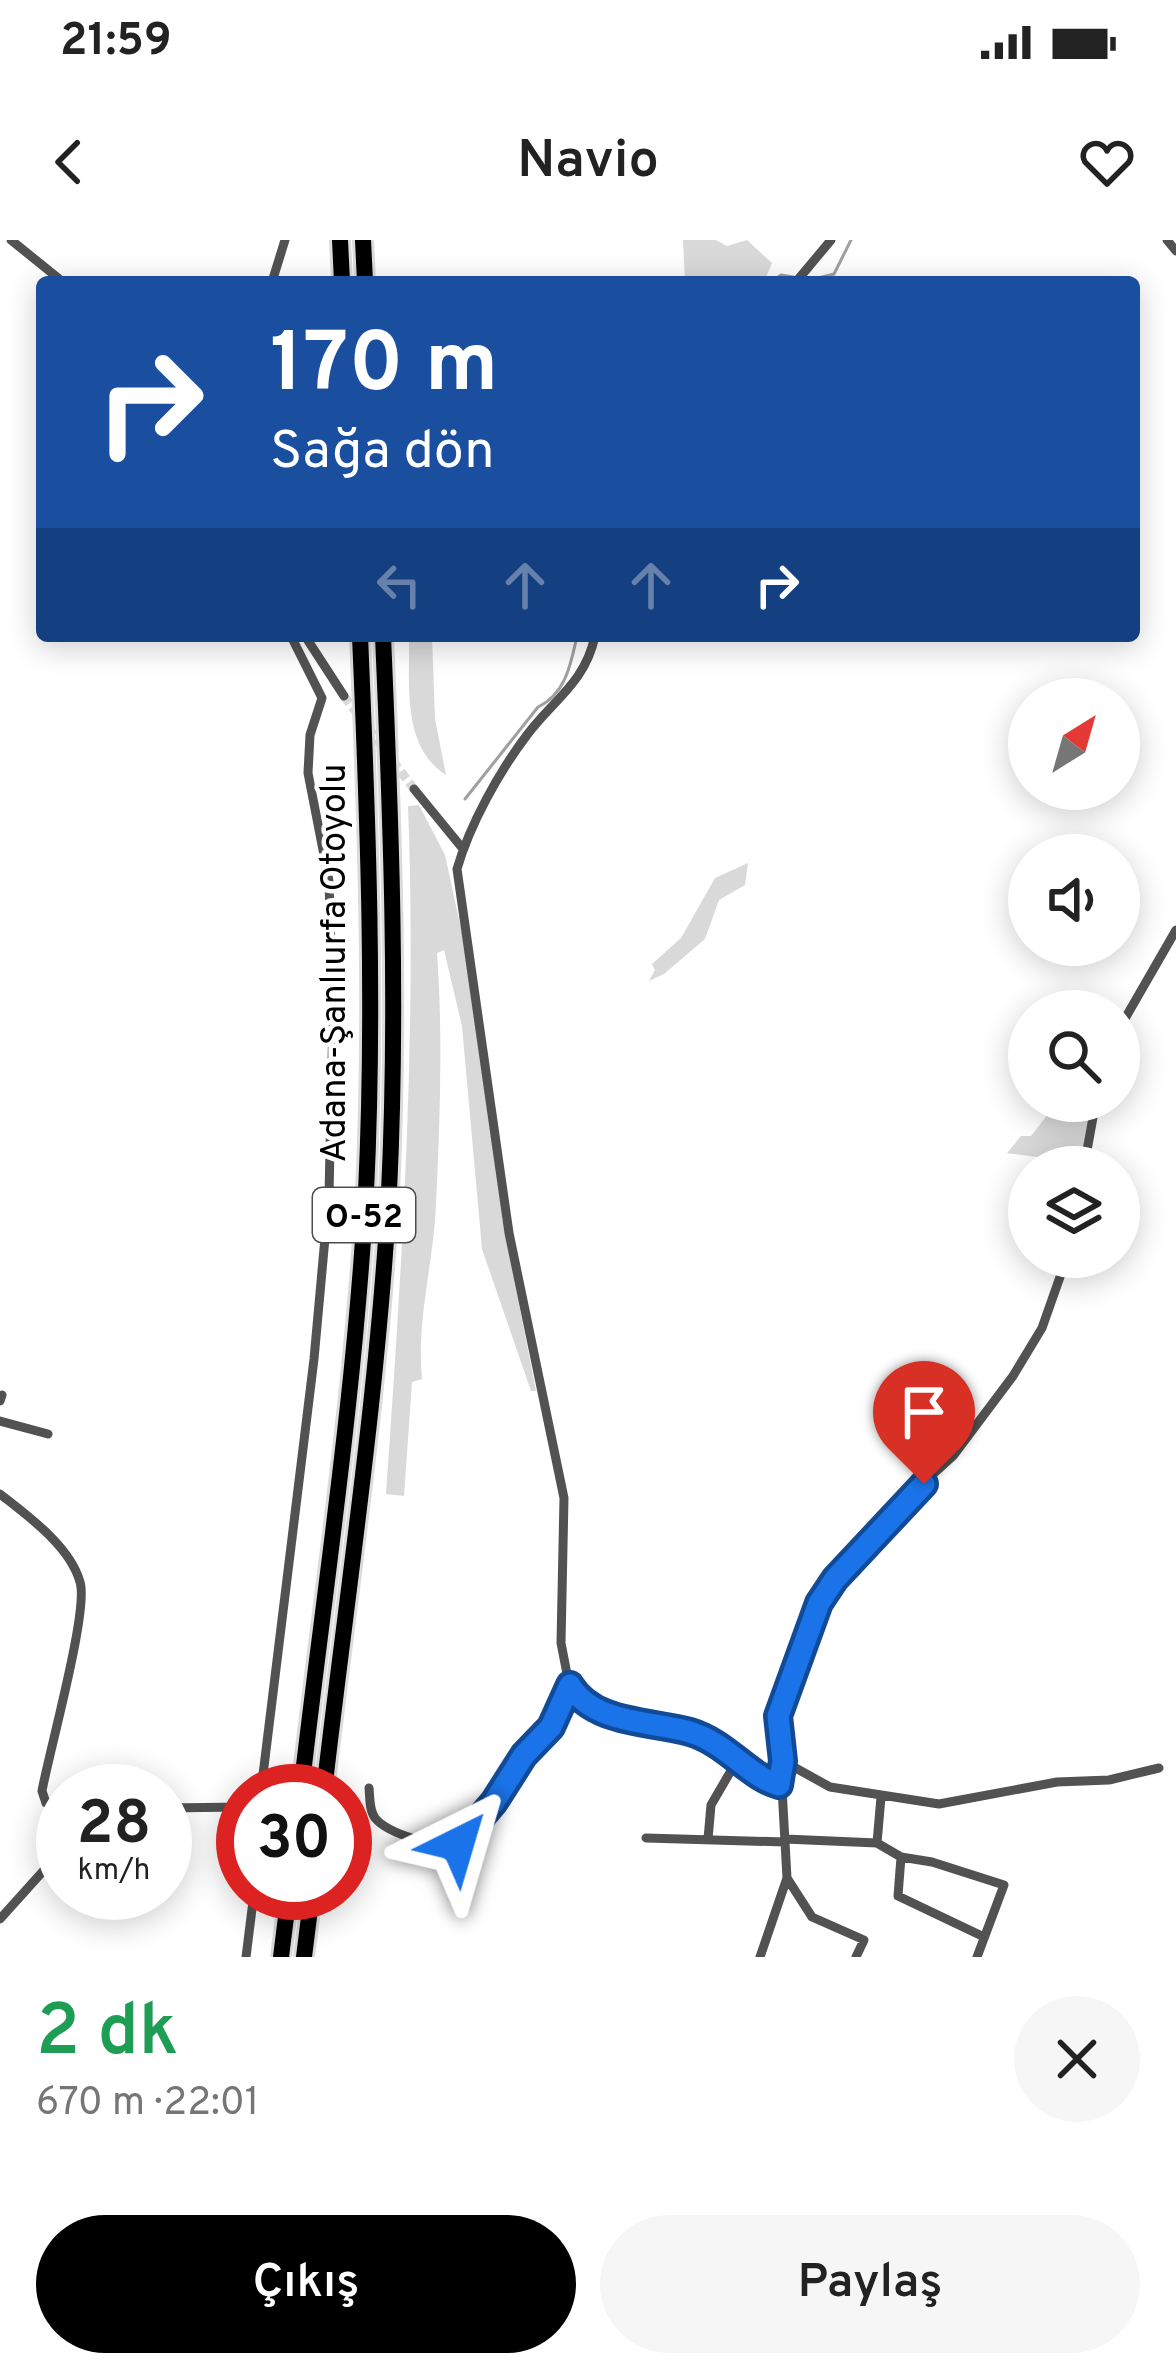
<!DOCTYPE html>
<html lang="tr">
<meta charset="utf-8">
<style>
body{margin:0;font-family:Overpass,sans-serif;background:#f6f6f6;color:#222;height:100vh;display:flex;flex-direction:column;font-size:45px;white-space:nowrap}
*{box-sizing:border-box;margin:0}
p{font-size:39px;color:#767676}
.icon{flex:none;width:66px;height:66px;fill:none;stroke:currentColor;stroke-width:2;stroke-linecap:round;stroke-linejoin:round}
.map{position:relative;height:1717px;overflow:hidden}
.panel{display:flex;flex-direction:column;background:#fff;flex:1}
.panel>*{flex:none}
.hud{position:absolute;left:36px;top:36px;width:1104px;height:366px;border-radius:12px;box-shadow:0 6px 30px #0003;background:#1a4fa0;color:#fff;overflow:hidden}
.needle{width:78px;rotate:37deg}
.tools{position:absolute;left:1008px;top:438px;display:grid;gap:24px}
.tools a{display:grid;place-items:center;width:132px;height:132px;border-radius:50%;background:#fff;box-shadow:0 6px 30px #0003;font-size:60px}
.speed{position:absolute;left:36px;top:1524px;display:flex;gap:24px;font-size:60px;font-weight:700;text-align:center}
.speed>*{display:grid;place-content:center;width:156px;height:156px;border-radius:50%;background:#fff;box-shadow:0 6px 30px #0003;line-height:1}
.speed small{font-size:30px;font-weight:400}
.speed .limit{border:18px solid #d22;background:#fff;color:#111}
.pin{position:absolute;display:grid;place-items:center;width:102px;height:102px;color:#fff;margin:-123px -51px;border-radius:50% 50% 50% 0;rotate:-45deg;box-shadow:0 0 12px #0007}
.pin .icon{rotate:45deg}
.me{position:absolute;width:132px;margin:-66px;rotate:40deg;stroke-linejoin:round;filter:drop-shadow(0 0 9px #0008)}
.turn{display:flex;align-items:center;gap:42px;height:252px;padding:0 36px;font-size:54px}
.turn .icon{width:156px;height:156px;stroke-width:2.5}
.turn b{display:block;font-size:84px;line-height:102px}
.lanes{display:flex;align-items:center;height:114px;padding:0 36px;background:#0003;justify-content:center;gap:60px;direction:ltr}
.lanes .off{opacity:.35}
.round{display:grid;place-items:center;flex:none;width:126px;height:126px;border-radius:63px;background:#f6f6f6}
.summary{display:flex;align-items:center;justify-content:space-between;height:204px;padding:0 36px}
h1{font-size:72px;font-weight:600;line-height:90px;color:#1e9e55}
.button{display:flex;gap:24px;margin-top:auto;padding:24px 36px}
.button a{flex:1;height:138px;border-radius:72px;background:#000;color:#fff;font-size:48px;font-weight:600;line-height:138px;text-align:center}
.button a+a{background:#f6f6f6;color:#222}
.status{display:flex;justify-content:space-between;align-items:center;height:84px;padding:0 60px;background:#fff;direction:ltr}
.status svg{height:33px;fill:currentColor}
header{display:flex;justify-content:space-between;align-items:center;height:156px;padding:0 36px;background:#fff;font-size:54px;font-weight:600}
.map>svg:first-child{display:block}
.green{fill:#d9d9d9}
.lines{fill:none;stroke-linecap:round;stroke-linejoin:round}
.stream{stroke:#a0a0a0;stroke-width:3}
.street-tunnel{stroke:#d9d9d9;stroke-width:9;stroke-dasharray:9 4.5;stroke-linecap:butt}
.highway-casing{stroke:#dbdbdb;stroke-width:22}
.street{stroke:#525252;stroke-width:9}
.highway{stroke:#000;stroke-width:16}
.route-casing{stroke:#114b97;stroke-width:30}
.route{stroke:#1a73e8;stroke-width:21}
.labels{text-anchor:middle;stroke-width:9;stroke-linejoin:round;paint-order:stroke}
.shield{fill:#fff;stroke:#4c4c4c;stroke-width:3}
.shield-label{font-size:33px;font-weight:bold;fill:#000}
.street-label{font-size:36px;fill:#000;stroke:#fff}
</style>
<div class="status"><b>21:59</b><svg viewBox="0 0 49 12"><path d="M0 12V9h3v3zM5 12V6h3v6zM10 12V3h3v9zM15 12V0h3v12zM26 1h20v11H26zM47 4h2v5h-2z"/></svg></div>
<header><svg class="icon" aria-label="back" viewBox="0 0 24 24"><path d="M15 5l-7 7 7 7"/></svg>Navio<svg class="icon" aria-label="heart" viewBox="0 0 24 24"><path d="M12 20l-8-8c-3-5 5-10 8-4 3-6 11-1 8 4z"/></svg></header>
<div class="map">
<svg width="1176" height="1717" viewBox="0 0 1176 1717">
<rect width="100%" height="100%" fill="#fff"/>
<path class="green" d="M683 0H716L727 6 747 0 772 23 764 42H685Z
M409 396H432L435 479 446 535C401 506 410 444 409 396Z
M419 565 445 615 471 735 503 983 536 1151H531L482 1009 462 786 444 710 437 713C443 795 440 881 436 964 434 1021 416 1081 422 1139L412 1142 404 1256 386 1254C402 1024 417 796 408 566Z
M748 623 745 645 719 660 705 699 664 734 649 741 655 730 652 724 681 698 715 638Z
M1058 861 1092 866 1081 923 1007 913 1021 896H1031Z"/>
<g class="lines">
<path class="stream" d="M810 40 834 34 851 0
M771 42 781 35 793 37
M465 559 538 467C566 454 571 423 577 396"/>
<path class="street-tunnel" d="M344 456 414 549"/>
<g class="highway-casing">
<path id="highway" d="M340 0 342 42
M363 0 365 42
M301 1551C324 1352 355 1153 366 952 375 766 368 582 360 396
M324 1551C347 1352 378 1153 389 952 398 766 391 582 383 396
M281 1717 289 1653
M304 1717 312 1653"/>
</g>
<path class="street" d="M11 0 63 42
M1167 0 1176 11
M272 42 285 0
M796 42 831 0
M305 396 344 456
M595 396C585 443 553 460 527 495 499 532 470 584 457 629L509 993 564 1258 561 1403 568 1439 587 1464 614 1476 710 1499 779 1545
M414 549 463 609
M1119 789 1176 690
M1084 927 1096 861
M0 1161 2 1155
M0 1181 48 1194
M0 1254C28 1276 70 1306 80 1342 89 1370 49 1512 42 1551L46 1563 63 1570
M783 1521 830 1547 939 1564 1057 1542 1109 1540 1159 1528
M369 1548C370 1557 369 1570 375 1578 388 1594 439 1609 458 1604L494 1562 524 1515 552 1487 570 1445
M261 1551 314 1119 329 954 333 777 329 641 308 533 310 495 322 458 291 396
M165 1568 243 1567
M646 1598 785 1602
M708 1599 711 1565 739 1517
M785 1599 877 1603 901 1617 932 1622 1004 1645 977 1717
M877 1603 881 1557
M901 1617 898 1656 982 1696
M787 1638 812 1677 864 1700 856 1717
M0 1679 63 1609
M246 1717 254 1653
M760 1717 787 1638 778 1476 814 1374 835 1339 908 1257 953 1216 1013 1136 1042 1088 1067 1017"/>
<use href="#highway" class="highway"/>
</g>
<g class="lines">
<g class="route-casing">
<path id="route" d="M458 1604 494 1562 524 1515 551 1487 570 1445C593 1484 651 1481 690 1492 727 1503 749 1537 779 1545L783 1521 778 1476 819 1363 835 1339 924 1244"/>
</g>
<use href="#route" class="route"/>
</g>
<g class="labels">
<rect class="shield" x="313" y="948" width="102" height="54" rx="9"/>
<g class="shield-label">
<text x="364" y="987">O-52</text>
</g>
<g class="street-label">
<text transform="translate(332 723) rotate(-90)" y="13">Adana-Şanlıurfa Otoyolu</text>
</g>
</g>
</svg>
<div class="tools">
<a><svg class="needle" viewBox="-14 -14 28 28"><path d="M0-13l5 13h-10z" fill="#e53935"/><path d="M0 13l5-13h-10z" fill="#767676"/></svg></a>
<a><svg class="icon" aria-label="sound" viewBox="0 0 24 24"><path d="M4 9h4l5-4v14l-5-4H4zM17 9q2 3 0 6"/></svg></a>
<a><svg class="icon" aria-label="search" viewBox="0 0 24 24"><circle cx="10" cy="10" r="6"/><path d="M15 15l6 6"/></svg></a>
<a><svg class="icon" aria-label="layers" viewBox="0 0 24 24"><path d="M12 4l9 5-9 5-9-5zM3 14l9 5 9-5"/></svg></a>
</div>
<div class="speed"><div>28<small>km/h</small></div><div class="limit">30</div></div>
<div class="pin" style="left:924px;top:1244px;background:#d93025"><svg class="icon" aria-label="arrive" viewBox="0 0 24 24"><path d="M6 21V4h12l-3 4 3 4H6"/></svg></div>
<svg class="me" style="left:458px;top:1604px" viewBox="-20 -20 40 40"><path d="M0-17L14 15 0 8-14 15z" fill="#1a73e8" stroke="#fff" stroke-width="4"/></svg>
<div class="hud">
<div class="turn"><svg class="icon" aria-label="right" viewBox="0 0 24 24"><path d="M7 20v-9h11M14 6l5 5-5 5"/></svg><div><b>170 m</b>Sağa dön</div></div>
<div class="lanes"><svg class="icon off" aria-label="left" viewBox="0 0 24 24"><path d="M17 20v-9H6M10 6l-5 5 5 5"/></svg><svg class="icon off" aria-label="ahead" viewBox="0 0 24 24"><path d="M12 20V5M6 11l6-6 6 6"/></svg><svg class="icon off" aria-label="ahead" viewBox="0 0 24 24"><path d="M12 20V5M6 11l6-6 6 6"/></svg><svg class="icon" aria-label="right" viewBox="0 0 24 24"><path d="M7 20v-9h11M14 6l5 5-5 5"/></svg></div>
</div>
</div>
<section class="panel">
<div class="summary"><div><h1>2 dk</h1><p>670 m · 22:01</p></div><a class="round"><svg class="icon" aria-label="close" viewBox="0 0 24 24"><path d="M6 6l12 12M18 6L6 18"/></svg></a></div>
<div class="button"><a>Çıkış</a><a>Paylaş</a></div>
</section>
